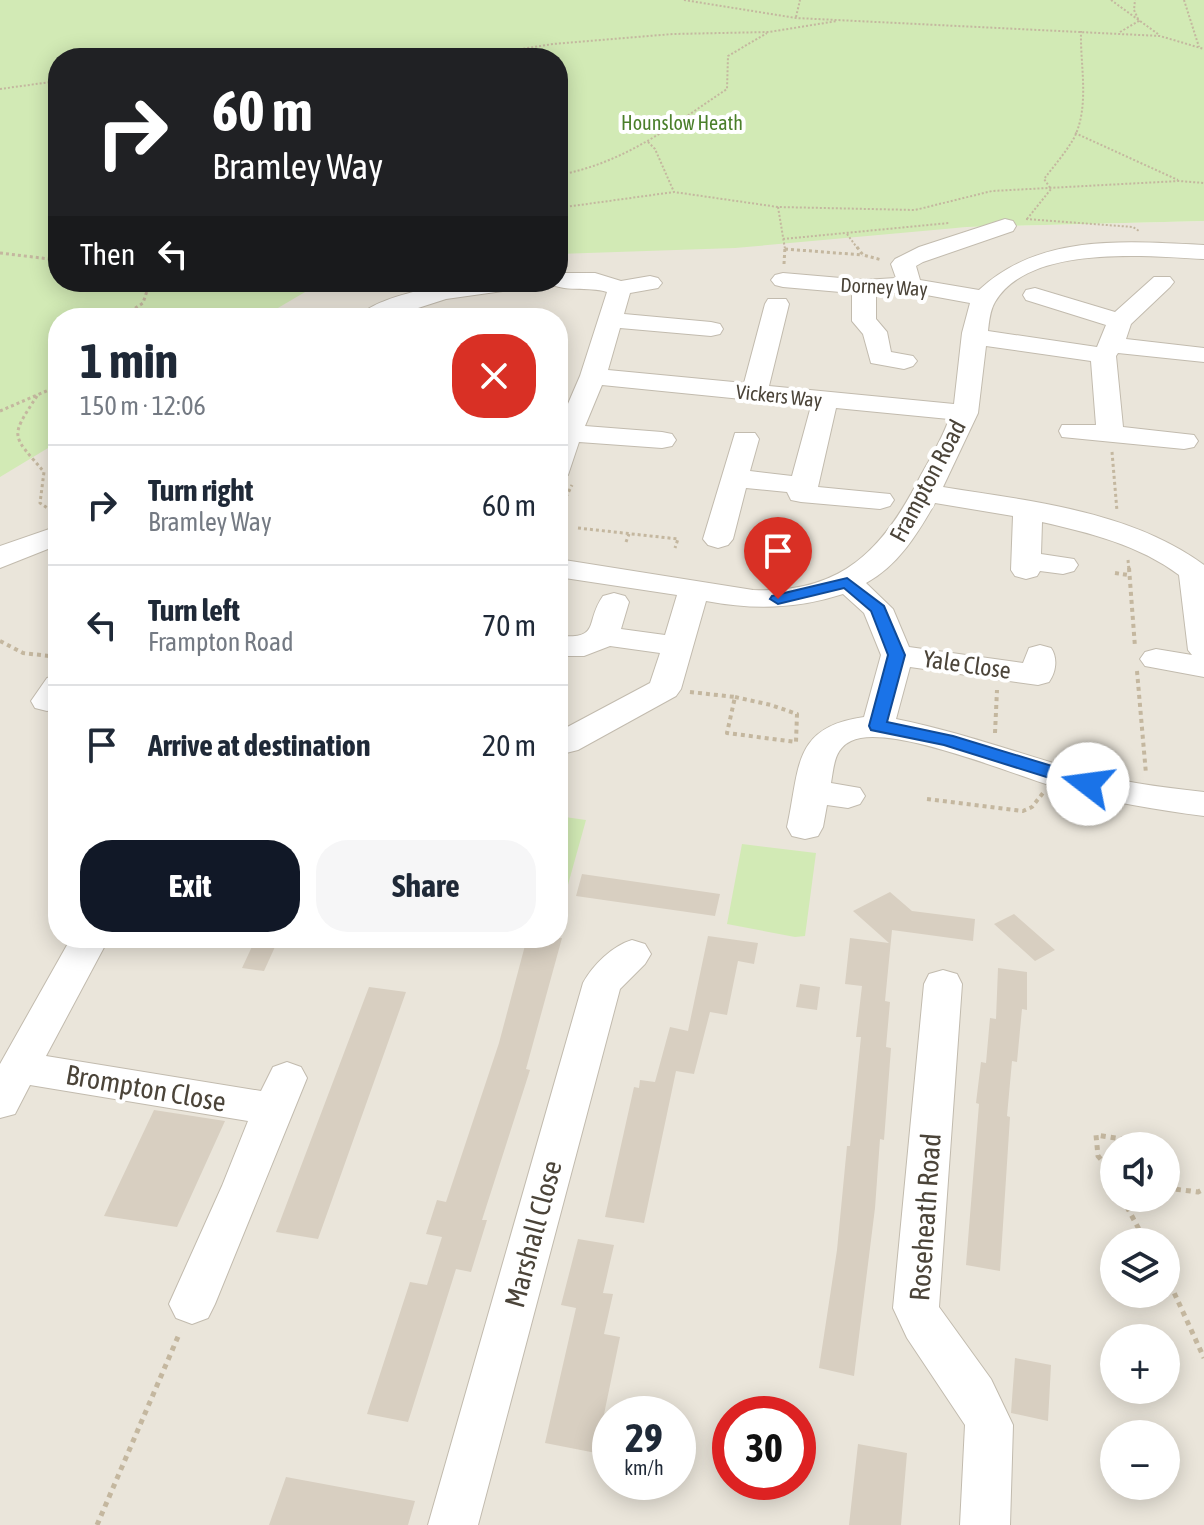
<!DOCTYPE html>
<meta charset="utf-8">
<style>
body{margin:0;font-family:"Asap Condensed",sans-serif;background:#f6f6f7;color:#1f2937;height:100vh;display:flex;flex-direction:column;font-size:30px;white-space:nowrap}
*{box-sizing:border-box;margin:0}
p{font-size:26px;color:#747a83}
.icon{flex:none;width:44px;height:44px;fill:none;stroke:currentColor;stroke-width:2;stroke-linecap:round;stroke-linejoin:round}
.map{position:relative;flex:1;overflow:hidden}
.panel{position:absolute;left:48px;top:308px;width:520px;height:640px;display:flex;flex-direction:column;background:#fff;border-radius:32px;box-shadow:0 4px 20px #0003}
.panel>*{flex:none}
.banner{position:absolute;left:48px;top:48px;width:520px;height:244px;border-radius:32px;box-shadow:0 4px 20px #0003;background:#202124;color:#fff;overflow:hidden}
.buttons{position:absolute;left:1100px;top:1132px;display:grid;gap:16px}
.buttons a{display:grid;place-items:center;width:80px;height:80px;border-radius:50%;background:#fff;box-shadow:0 4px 20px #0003;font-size:40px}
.speed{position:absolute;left:592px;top:1396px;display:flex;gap:16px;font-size:40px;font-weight:700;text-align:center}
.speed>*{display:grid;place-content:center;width:104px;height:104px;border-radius:50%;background:#fff;box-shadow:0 4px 20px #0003;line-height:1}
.speed small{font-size:20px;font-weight:400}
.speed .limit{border:12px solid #d22;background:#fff;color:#111}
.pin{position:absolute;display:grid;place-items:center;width:68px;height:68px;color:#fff;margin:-82px -34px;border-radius:50% 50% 50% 0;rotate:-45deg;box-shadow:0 0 8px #0007}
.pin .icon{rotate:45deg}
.me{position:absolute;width:88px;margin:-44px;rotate:285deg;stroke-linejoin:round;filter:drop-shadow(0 0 6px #0008)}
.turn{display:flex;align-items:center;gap:28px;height:168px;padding:0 32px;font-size:36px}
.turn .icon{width:104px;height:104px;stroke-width:2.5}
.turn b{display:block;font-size:56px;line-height:68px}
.then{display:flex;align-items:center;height:76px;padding:0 32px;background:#0003;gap:16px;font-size:30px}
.round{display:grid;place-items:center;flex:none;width:84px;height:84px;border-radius:32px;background:#f6f6f7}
.head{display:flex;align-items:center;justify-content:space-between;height:136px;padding:0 32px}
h1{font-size:48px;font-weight:700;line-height:60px}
.cta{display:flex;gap:16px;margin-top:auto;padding:16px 32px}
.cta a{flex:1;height:92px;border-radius:32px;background:#111827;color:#fff;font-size:32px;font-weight:700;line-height:92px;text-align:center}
.cta a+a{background:#f6f6f7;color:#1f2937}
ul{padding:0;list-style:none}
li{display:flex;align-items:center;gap:24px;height:120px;padding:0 32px;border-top:2px solid #e0e1e3}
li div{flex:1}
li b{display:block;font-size:30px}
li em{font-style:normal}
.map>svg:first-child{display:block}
.residential{fill:#eae5da;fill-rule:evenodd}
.green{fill:#d2eab5}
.building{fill:#d8cfc1}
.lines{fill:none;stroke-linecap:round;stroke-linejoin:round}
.minor-casing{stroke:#c2bbae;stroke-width:2}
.path-far3{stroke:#c4b79f;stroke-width:2;stroke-dasharray:2 2;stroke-linecap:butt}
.path-far2{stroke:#c4b79f;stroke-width:3;stroke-dasharray:3 3;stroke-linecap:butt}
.path-far1{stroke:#c4b79f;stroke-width:4;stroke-dasharray:4 4;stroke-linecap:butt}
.path{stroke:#c4b79f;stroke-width:5;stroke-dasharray:5 5;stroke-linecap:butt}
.minor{fill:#fff;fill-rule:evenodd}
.route{fill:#1a73e8;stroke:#114b97;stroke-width:2}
.labels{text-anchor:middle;stroke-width:8;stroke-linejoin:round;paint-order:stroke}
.far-park-label{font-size:20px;fill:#4a7f2a;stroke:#fff}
.far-street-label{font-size:20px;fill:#4b4439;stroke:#fff}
.street-label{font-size:24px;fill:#4b4439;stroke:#fff}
.near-street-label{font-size:28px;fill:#4b4439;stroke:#fff}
</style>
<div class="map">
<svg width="1204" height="1525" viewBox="0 0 1204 1525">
<rect width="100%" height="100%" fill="#f6f3ec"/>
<path class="residential" d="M1204 221V1525H0V462L58 428V938H558V318H250L313 282H558V250L849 230ZM1114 1146H1166V1198H1114ZM1114 1242H1166V1294H1114ZM1114 1338H1166V1390H1114ZM610 1414H678V1482H610ZM730 1414H798V1482H730ZM1114 1434H1166V1486H1114Z"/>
<path class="green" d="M0 0H1204V221L967 227 735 248 558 254V58H58V282H322L261 318H58V442L0 477Z
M558 816 586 820 564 899 558 900Z
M742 844 816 853 805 936 795 937 727 924Z"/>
<path class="building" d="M582 874 720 894 715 916 576 896Z
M890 892 912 911 975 919 973 941 892 930 885 1001 890 1002 886 1047 891 1048 884 1140 880 1139 875 1208 854 1376 819 1368 837 1250 847 1146H850L861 1037H856L862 986 845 984 850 938 889 943 853 911Z
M1014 914 1055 950 1035 961 994 924Z
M708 936 758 943 754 964 738 961 727 1015 710 1012 694 1074 676 1071 644 1223 605 1217 634 1087 639 1088 640 1080 655 1082 670 1027 688 1031Z
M256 938H279L264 971 242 968Z
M527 938H562L526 1069 530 1070 482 1220H487L471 1272 456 1269 408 1422 367 1414 410 1282 427 1285 442 1237 426 1234 437 1200 446 1202 499 1043Z
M998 968 1027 972V1010L1022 1009 1017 1062 1012 1061 1007 1116 1010 1117 1000 1271 966 1265 979 1104 976 1103 981 1062 986 1063 990 1018 996 1019Z
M800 984 820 987 817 1010 796 1007Z
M369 987 406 992 318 1239 276 1232Z
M154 1110 225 1121 177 1227 104 1216Z
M578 1239 614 1245 603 1293 613 1294 604 1334 620 1337 596 1453 545 1443 576 1308 561 1305Z
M1015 1358 1051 1365 1048 1421 1011 1413Z
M858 1444 907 1453 901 1525H849Z
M286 1477 415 1501 408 1525H269Z"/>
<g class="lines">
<g class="minor-casing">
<path id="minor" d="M1005 219 1013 221 1016 226 1013 231 923 262 916 266 920 280 979 290C1040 233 1126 241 1204 245V259C1148 256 1029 244 995 302 990 310 989 322 988 331L1097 347 1106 325 1026 300 1023 295 1026 290 1035 288 1115 312 1154 277H1170L1174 282 1170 287 1131 324 1126 339 1204 348V362L1118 353 1116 356 1123 427 1194 435 1198 441 1194 447 1184 449 1062 437 1059 431 1062 425H1096L1091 361 986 346 978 413 943 487C1030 501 1131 511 1204 565V677L1145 666 1140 659 1145 652 1156 649 1192 655 1188 650 1179 575C1139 545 1090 533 1042 522L1041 554 1074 559 1078 565 1074 571 1063 574 1040 571 1037 576 1026 579 1015 576 1011 570 1013 516 935 503C918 533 898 566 866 583L893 609 909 647 1023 663 1029 648 1040 645 1051 648C1058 658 1056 672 1049 682L1038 685 910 667 896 719C956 731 1012 751 1070 768 1113 781 1159 787 1204 792V816C1157 810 1111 802 1065 790 1021 778 890 722 851 741 834 749 834 766 831 783L860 788 865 796 860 804 848 808 827 805 823 827 818 836 805 839 792 836 787 827C800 768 792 727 864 717L881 655 864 613 843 594C796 609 754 610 706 601L681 689 676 696 578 750 566 753 558 751V732L650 683 660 653 610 646 584 656H558V636C602 639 584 623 603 596L614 593 625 596 629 602 621 629 665 635 677 595 558 577V559L753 590C842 594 884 549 921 475 931 457 942 439 949 419L836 408 818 487 890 494 894 500 890 506 880 509 801 502 791 500 787 492 746 488 733 539 728 545 718 548 708 545 703 539 735 433H755L759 439 750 471 792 476 811 406 602 385 585 426 662 432 672 434 676 440 672 446 662 448 579 442 568 475 558 477V427L580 376 607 292C589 286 562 293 548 282H558V273H595L621 281 650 276 658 278 662 283 658 288 630 293 624 314 711 322 720 324 723 329 720 334 711 336 620 328 608 370 744 383 765 304 768 299H786L789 304 769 386 954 404 962 333 970 303 910 292 876 294V319L887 332 891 352 913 356 917 361 913 366 904 369 871 363 863 334 852 321V293L783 287 775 285 771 280 775 275 783 273 864 280 896 278 891 264 895 259 919 247Z
M464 282H530L526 287 518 289 446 299 387 318H358C371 298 440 285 464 282Z
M58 526V545L0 568V546Z
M58 675V708L47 711 35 708 31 701 47 678Z
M71 938H109L46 1056 261 1091 273 1067 287 1062 301 1067 307 1078 215 1304 208 1318 192 1324 176 1318 169 1304 222 1186 248 1121 30 1085 15 1114 0 1118V1064Z
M632 940 645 944 651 954 645 964 620 989 478 1525H428L583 983C593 965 612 946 632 940Z
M943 970 957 974 962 984 939 1307 991 1379 1013 1425 1010 1525H960L965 1425 907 1338 893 1308 924 984 929 974Z"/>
</g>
<path class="path-far3" d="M684 0 796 18 1160 36 1204 49
M1111 0 1158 34
M1184 0 1199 47
M796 17 800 0
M1120 32 1139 21 1134 10 1135 0
M464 58 553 44 673 34 769 32 837 21
M0 89 58 81
M1075 133 1178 180
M648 142 655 149 674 192
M558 175C623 164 673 125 727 89L728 56 767 33
M778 207 785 249
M558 208 674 192 778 207 915 210 992 191 1179 181 1204 183
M1026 219 1133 227 1139 231
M1027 219 1051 189 1044 179C1054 166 1066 152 1074 138 1090 106 1080 65 1081 31
M847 234 858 249
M783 239 949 223"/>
<path class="path-far2" d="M857 247 863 255 882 260
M785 249 863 255
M0 253 58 260
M784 264 785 247
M120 318 143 303 150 282
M37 396C9 439 12 434 44 472L40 503 56 514
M0 411 58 386
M1112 452 1117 511
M558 505 563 503 572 485
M578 528 678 539 675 548
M626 542 629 534
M1128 560 1129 570
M784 570 788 550 794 548"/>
<path class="path-far1" d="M1129 568 1135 647
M1115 573 1128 575
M783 577 785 568
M0 641 23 653 58 657
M1137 671 1146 774
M690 692 735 697
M735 697 771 705 797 714 796 742 727 733Z
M995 733 997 690
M927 799 1023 811 1032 807 1043 793"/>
<path class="path" d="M1114 1174 1098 1156 1096 1135 1128 1140
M1166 1188 1198 1192 1204 1189
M1122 1198 1146 1242
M1166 1275 1204 1358
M97 1525 180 1332"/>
<use href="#minor" class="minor"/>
</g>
<path class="route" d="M847 578 884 606 905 655 887 722 953 736 1095 779 1098 784 1095 788 1088 790 944 745 871 730 869 726 888 655 871 611 844 588 778 604 770 599 772 596Z"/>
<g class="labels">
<g class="far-park-label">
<text x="682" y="130">Hounslow Heath</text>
</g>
<g class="far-street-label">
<text transform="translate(884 287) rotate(3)" y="7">Dorney Way</text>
<text transform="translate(779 396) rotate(6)" y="7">Vickers Way</text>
</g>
<g class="street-label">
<text transform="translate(928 481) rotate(-62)" y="8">Frampton Road</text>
<text transform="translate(967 665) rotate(8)" y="8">Yale Close</text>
</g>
<g class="near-street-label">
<text transform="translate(146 1088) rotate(10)" y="10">Brompton Close</text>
<text transform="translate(925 1217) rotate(-86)" y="10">Roseheath Road</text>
<text transform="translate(533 1234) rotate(-75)" y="10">Marshall Close</text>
</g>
</g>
</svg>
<div class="buttons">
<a><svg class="icon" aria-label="sound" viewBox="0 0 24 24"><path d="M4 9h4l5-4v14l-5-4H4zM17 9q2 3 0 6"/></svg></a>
<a><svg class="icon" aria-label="layers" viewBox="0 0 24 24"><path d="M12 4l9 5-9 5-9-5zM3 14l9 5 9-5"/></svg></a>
<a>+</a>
<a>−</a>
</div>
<div class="speed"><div>29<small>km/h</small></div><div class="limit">30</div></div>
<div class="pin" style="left:778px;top:599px;background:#d93025"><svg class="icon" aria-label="arrive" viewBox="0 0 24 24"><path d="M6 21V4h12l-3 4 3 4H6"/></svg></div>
<svg class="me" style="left:1088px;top:784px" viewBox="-20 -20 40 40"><circle r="19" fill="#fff"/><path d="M0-13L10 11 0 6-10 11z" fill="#1a73e8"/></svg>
<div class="banner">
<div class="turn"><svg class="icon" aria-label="right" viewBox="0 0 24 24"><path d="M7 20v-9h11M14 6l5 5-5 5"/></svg><div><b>60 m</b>Bramley Way</div></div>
<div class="then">Then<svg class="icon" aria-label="left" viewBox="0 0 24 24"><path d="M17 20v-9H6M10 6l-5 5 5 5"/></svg></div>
</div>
<section class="panel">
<div class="head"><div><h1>1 min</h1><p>150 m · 12:06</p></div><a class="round" style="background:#d93025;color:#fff"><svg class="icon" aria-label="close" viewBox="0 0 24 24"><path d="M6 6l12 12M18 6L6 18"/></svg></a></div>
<ul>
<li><svg class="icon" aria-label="right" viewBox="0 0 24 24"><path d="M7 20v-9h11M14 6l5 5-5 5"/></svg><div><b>Turn right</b><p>Bramley Way</p></div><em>60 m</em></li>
<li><svg class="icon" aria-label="left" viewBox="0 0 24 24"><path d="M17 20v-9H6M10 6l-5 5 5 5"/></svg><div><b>Turn left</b><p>Frampton Road</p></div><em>70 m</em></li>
<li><svg class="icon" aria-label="arrive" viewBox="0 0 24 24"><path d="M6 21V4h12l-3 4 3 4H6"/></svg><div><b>Arrive at destination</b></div><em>20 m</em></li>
</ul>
<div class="cta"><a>Exit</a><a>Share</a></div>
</section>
</div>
